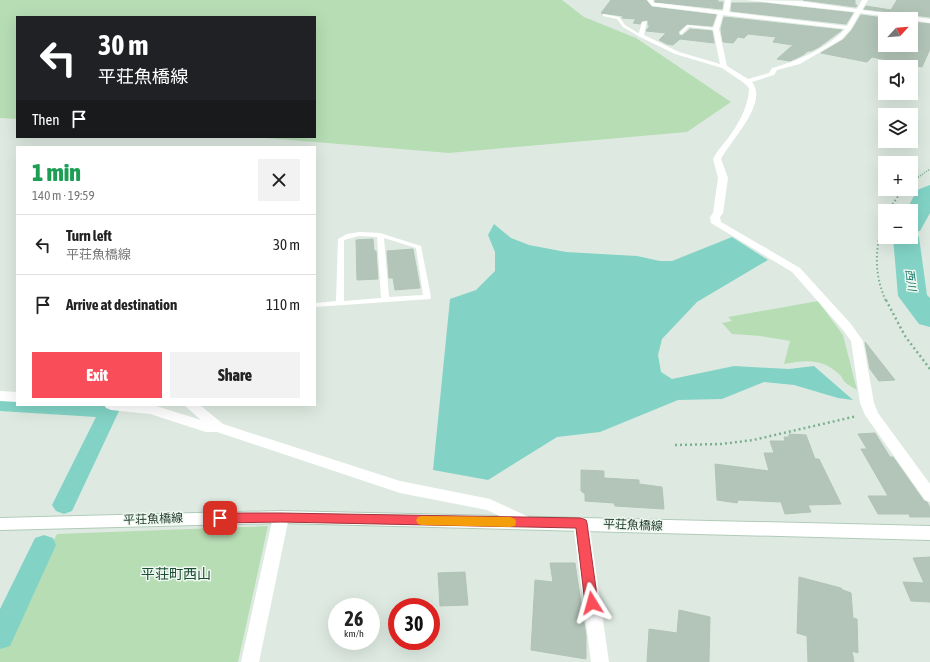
<!DOCTYPE html>
<meta charset="utf-8">
<style>
body{margin:0;font-family:"Asap Condensed","Noto Sans JP",sans-serif;background:#f2f2f2;color:#222;height:100vh;display:flex;flex-direction:column;font-size:15px;white-space:nowrap}
*{box-sizing:border-box;margin:0}
p{font-size:13px;color:#767676}
.icon{flex:none;width:22px;height:22px;fill:none;stroke:currentColor;stroke-width:2;stroke-linecap:round;stroke-linejoin:round}
.map{position:relative;flex:1;overflow:hidden}
.side{position:absolute;left:16px;top:146px;width:300px;height:260px;display:flex;flex-direction:column;background:#fff;border-radius:0px;box-shadow:0 4px 16px #0002}
.side>*{flex:none}
.guide{position:absolute;left:16px;top:16px;width:300px;height:122px;border-radius:0px;box-shadow:0 4px 16px #0002;background:#202124;color:#fff;overflow:hidden}
.needle{width:26px;rotate:64deg}
.fabs{position:absolute;left:878px;top:12px;display:grid;gap:8px}
.fabs a{display:grid;place-items:center;width:40px;height:40px;border-radius:0px;background:#fff;box-shadow:0 4px 16px #0002;font-size:20px}
.speed{position:absolute;left:328px;top:598px;display:flex;gap:8px;font-size:20px;font-weight:700;text-align:center}
.speed>*{display:grid;place-content:center;width:52px;height:52px;border-radius:50%;background:#fff;box-shadow:0 4px 16px #0002;line-height:1}
.speed small{font-size:10px;font-weight:400}
.speed .limit{border:6px solid #d22;background:#fff;color:#111}
.pin{position:absolute;display:grid;place-items:center;width:34px;height:34px;color:#fff;margin:-17px;border-radius:8px;box-shadow:0 2px 6px #0006}
.me{position:absolute;width:44px;margin:-22px;rotate:352deg;stroke-linejoin:round;filter:drop-shadow(0 0 3px #0008)}
.turn{display:flex;align-items:center;gap:14px;height:84px;padding:0 16px;font-size:18px}
.turn .icon{width:52px;height:52px;stroke-width:2.5}
.turn b{display:block;font-size:28px;line-height:34px}
.then{display:flex;align-items:center;height:38px;padding:0 16px;background:#0003;gap:8px;font-size:15px}
.round{display:grid;place-items:center;flex:none;width:42px;height:42px;border-radius:0px;background:#f2f2f2}
.head{display:flex;align-items:center;justify-content:space-between;height:68px;padding:0 16px}
h1{font-size:24px;font-weight:800;line-height:30px;color:#1e9e55}
.button{display:flex;gap:8px;margin-top:auto;padding:8px 16px}
.button a{flex:1;height:46px;border-radius:0px;background:#f94e5a;color:#fff;font-size:16px;font-weight:800;line-height:46px;text-align:center}
.button a+a{background:#f2f2f2;color:#222}
ul{padding:0;list-style:none}
li{display:flex;align-items:center;gap:12px;height:60px;padding:0 16px;border-top:1px solid #e0e0e0}
li div{flex:1}
li b{display:block;font-size:15px}
li em{font-style:normal}
.map>svg:first-child{display:block}
.green{fill:#b7ddb5}
.water{fill:#82d3c6}
.lines{fill:none;stroke-linecap:round;stroke-linejoin:round}
.canal{fill:#82d3c6;fill-rule:evenodd}
.river{fill:#82d3c6;fill-rule:evenodd}
.building{fill:#b3c5b9;stroke:#b0c4b6}
.secondary-casing{stroke:#b1cbb9;stroke-width:2}
.path-far2{stroke:#7db08f;stroke-width:1.5;stroke-dasharray:1 1.5;stroke-linecap:butt}
.path-far1{stroke:#7db08f;stroke-width:2;stroke-dasharray:1.5 2.5;stroke-linecap:butt}
.path{stroke:#7db08f;stroke-width:2.5;stroke-dasharray:2 3;stroke-linecap:butt}
.service{fill:#fff;fill-rule:evenodd}
.minor{fill:#fff;fill-rule:evenodd}
.secondary{fill:#fff;fill-rule:evenodd}
.route{fill:#f94e5a;stroke:#a2333a}
.slow{fill:#f59e0b}
.labels{text-anchor:middle;stroke-width:3;stroke-linejoin:round;paint-order:stroke}
.water-label{font-size:11px;font-style:italic;fill:#17796a;stroke:#eef7f0}
.near-street-label{font-size:12px;fill:#1f3b2a;stroke:#eef7f0}
.near-quarter-label{font-size:14px;fill:#1a4d31;stroke:#eef7f0}
</style>
<div class="map">
<svg width="930" height="662" viewBox="0 0 930 662">
<rect width="100%" height="100%" fill="#deeae1"/>
<path class="green" d="M0 0H562L584 17 636 38 731 102 687 132 449 153 253 137H315V17H17V119L0 118Z
M818 301 843 335 857 390C853 387 847 385 844 381 842 379 842 376 839 374 822 358 805 360 784 364L790 341 761 336 732 334 722 323 732 321 728 317Z
M268 526 238 662H0V647L57 534Z"/>
<path class="water" d="M494 224 511 238 529 245 566 252 637 256 660 261H672L732 237 768 260 697 302 662 339 658 355 661 372 672 379 734 366 789 369 814 366 853 400 838 398 794 385 764 382 722 399 678 400 600 432 557 437 488 480 433 470 450 299 476 290 495 271V252L488 235Z"/>
<g class="lines">
<path class="canal" d="M0 397 17 398V405L116 406 119 411 72 511 64 514 56 511 52 505 96 417 0 411Z
M44 535 53 538 56 545 10 646 0 649V609L35 538Z"/>
<path class="river" d="M930 185V213L920 231 916 232 919 237 927 295 930 298V327L919 324 898 296 893 237H911V211H906L917 190Z"/>
</g>
<path class="building" d="M611 0H646L652 7 716 15 712 26 687 24 678 32 679 35 682 36 690 29 712 31 714 43 680 39 673 45 667 44 659 40 666 33 646 31 650 25H648V20L642 21 640 24 633 23 636 19 622 18 623 16 601 13Z
M655 0H718V2H723L722 9 655 2Z
M803 0H855V5H857L856 7Z
M897 0H930V17L864 9 866 6 891 10Z
M732 3H763L853 13 846 24 731 11Z
M861 15 891 19H885V45H911V22L930 24V49L922 67 872 57 867 62 821 53 843 40 852 30Z
M724 17 842 30 819 47 811 51H808L803 55 790 61 777 59 793 45 773 42 776 37 748 34 744 38 738 37 733 43 723 42 721 29Z
M373 239 374 251H376L378 279 357 280 356 240Z
M413 249 420 288 395 290 393 278H389L387 251Z
M865 342 895 380 879 381 870 369Z
M875 433 890 457H893L924 501 927 502 930 508V517H910L909 514H878L868 496H888L861 449H867L858 434Z
M789 434 806 435 815 459H819L841 504 808 505 811 512 785 514 781 502 738 500 737 503 717 500 715 464 769 471 764 453H774L770 441H785L784 437H789Z
M581 470 604 471V478L639 480V484L662 487 664 509 615 506 614 503 585 501V494L581 491Z
M930 557V602L911 601 903 582 924 583 913 558Z
M550 563H575L586 636V659L531 650 535 580 553 582Z
M465 572 468 605 440 606 438 573Z
M799 577 841 588 843 590 851 593 853 618 857 619 858 653 852 651 854 662H808L807 636 797 633Z
M679 610 710 617 709 662H647L649 629 677 633Z"/>
<g class="lines">
<g class="secondary-casing">
<path id="secondary" d="M281 511 930 526V540L281 523 0 530V518Z"/>
</g>
<path class="path-far2" d="M920 176 930 169"/>
<path class="path-far1" d="M911 182 921 175
M888 211 903 189
M885 217C875 245 873 273 886 301"/>
<path class="path" d="M886 300 905 336 930 369
M675 445 721 444 753 440 857 416"/>
<path class="service" d="M603 14 619 17 625 25 643 36 640 37 623 27 617 19 603 16Z
M687 25 716 28 718 29 716 30 689 27 682 34H680V32Z
M359 232 380 233 421 246 431 297 430 299 315 307V303L336 301 338 239 347 234ZM359 236 377 237 381 298 344 301V240ZM384 238 416 248 423 295 389 297Z"/>
<path class="minor" d="M647 0H653L654 3H658L723 11 725 0H731L729 12 847 26 855 12 745 0 799 1 857 9 862 0H868L862 10 930 19V23L860 13 851 29 842 39 800 64 777 70 774 75 752 82C769 103 730 141 721 159L728 178 723 213 720 217 721 222 800 268 851 324 863 341 874 403 878 413 930 484V502L925 500 865 415 860 403 851 341 843 330 792 272 711 223 710 217 713 213 718 178 713 159C718 149 725 143 731 134 740 122 749 103 749 88L744 83 722 68 675 54 638 36 642 22 647 21 644 35 679 52 720 64 713 29 718 14 652 6ZM723 15 845 29C826 49 797 61 772 68L769 73 748 79 727 66 719 29Z
M0 391 17 392V402L0 401Z
M104 405H153L201 420 184 405H200L223 424 400 481 490 499 533 519 535 523 533 527 527 529 487 510 400 493 217 432H206L150 414 111 410 106 408Z
M281 511 287 513 289 517 259 662H241L273 517 275 513Z
M581 517 587 519 589 523 609 662H591L573 523 575 519Z"/>
<use href="#secondary" class="secondary"/>
</g>
<path class="route" d="M220 513H281L581 518 586 520 587 523 598 603 597 607 592 609 587 607 585 603 576 528 281 522 220 523 216 521 215 518 216 515Z"/>
<path class="slow" d="M422 516 510 517 515 519 516 522 515 526 510 527 422 525 418 524 416 520 418 517Z"/>
<g class="labels">
<g class="water-label">
<text transform="translate(911 280) rotate(82)" y="4">西川</text>
</g>
<g class="near-street-label">
<text transform="translate(153 519) rotate(-2)" y="4">平荘魚橋線</text>
<text transform="translate(633 525) rotate(2)" y="4">平荘魚橋線</text>
</g>
<g class="near-quarter-label">
<text x="176" y="579">平荘町西山</text>
</g>
</g>
</svg>
<div class="fabs">
<a><svg class="needle" viewBox="-14 -14 28 28"><path d="M0-13l5 13h-10z" fill="#e53935"/><path d="M0 13l5-13h-10z" fill="#767676"/></svg></a>
<a><svg class="icon" aria-label="sound" viewBox="0 0 24 24"><path d="M4 9h4l5-4v14l-5-4H4zM17 9q2 3 0 6"/></svg></a>
<a><svg class="icon" aria-label="layers" viewBox="0 0 24 24"><path d="M12 4l9 5-9 5-9-5zM3 14l9 5 9-5"/></svg></a>
<a>+</a>
<a>−</a>
</div>
<div class="speed"><div>26<small>km/h</small></div><div class="limit">30</div></div>
<div class="pin" style="left:220px;top:518px;background:#d93025"><svg class="icon" aria-label="arrive" viewBox="0 0 24 24"><path d="M6 21V4h12l-3 4 3 4H6"/></svg></div>
<svg class="me" style="left:592px;top:603px" viewBox="-20 -20 40 40"><path d="M0-17L14 15 0 8-14 15z" fill="#f94e5a" stroke="#fff" stroke-width="4"/></svg>
<div class="guide">
<div class="turn"><svg class="icon" aria-label="left" viewBox="0 0 24 24"><path d="M17 20v-9H6M10 6l-5 5 5 5"/></svg><div><b>30 m</b>平荘魚橋線</div></div>
<div class="then">Then<svg class="icon" aria-label="arrive" viewBox="0 0 24 24"><path d="M6 21V4h12l-3 4 3 4H6"/></svg></div>
</div>
<section class="side">
<div class="head"><div><h1>1 min</h1><p>140 m · 19:59</p></div><a class="round"><svg class="icon" aria-label="close" viewBox="0 0 24 24"><path d="M6 6l12 12M18 6L6 18"/></svg></a></div>
<ul>
<li><svg class="icon" aria-label="left" viewBox="0 0 24 24"><path d="M17 20v-9H6M10 6l-5 5 5 5"/></svg><div><b>Turn left</b><p>平荘魚橋線</p></div><em>30 m</em></li>
<li><svg class="icon" aria-label="arrive" viewBox="0 0 24 24"><path d="M6 21V4h12l-3 4 3 4H6"/></svg><div><b>Arrive at destination</b></div><em>110 m</em></li>
</ul>
<div class="button"><a>Exit</a><a>Share</a></div>
</section>
</div>
